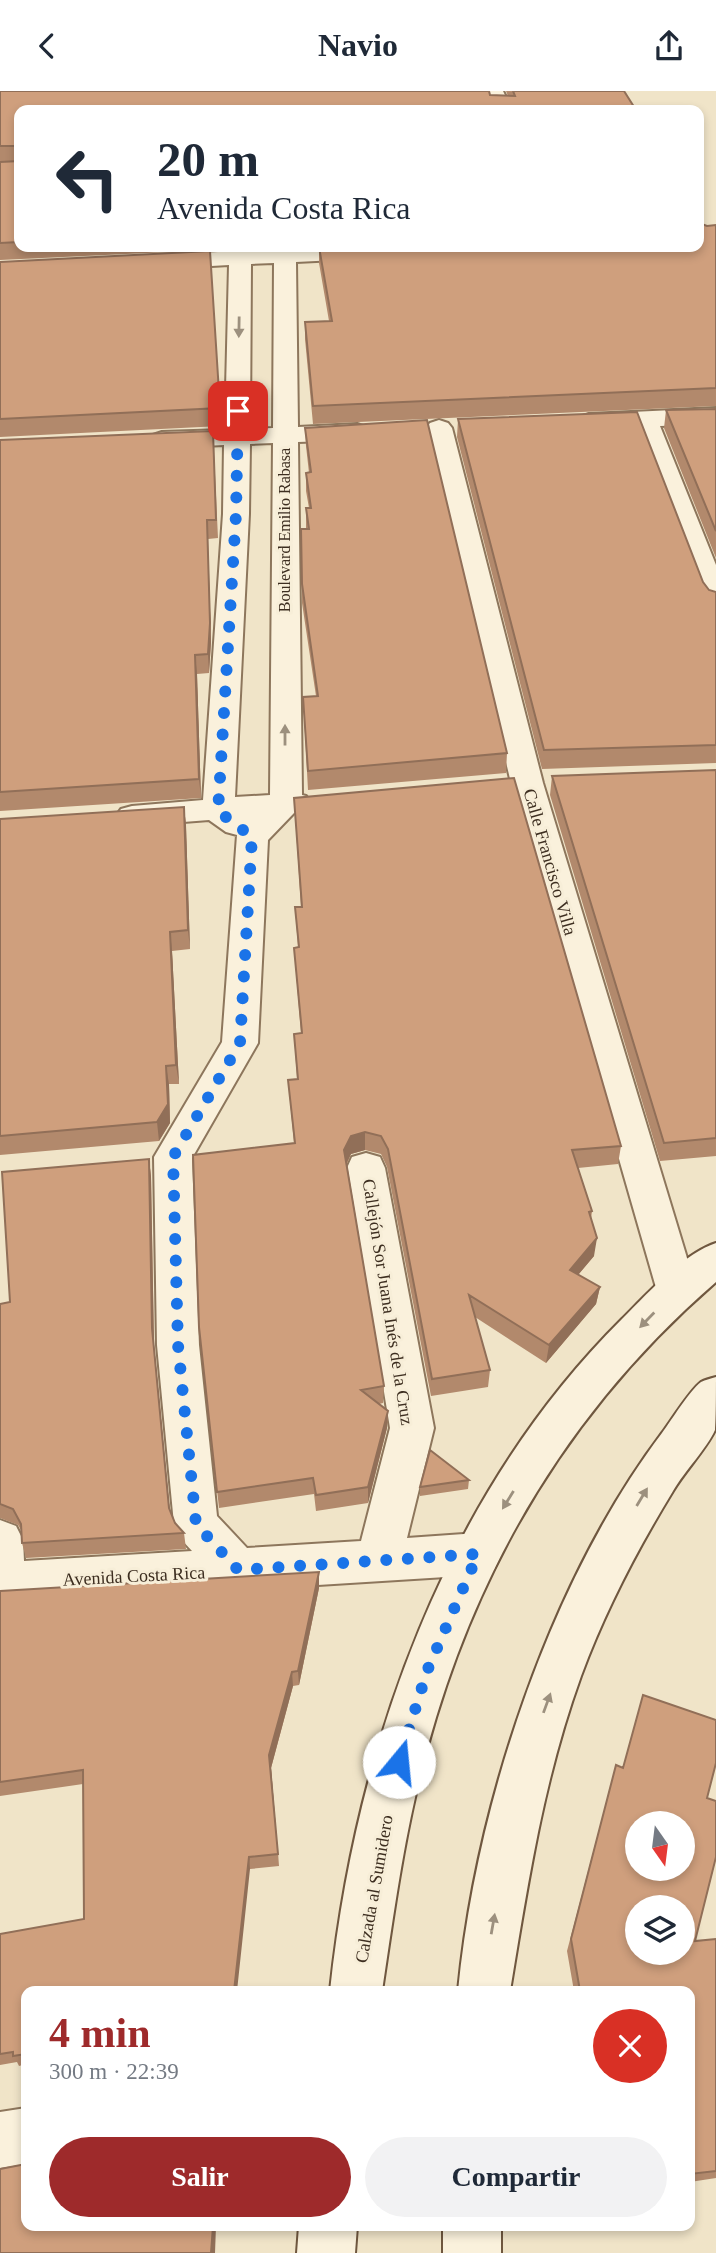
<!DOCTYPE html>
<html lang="es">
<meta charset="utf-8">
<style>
body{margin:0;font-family:Georgia,serif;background:#f2f2f3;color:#1f2937;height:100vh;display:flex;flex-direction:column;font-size:26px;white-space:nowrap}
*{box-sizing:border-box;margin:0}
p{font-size:23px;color:#747a83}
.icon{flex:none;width:38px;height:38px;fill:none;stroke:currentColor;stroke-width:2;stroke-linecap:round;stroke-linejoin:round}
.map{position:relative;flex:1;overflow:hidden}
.side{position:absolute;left:21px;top:1895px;width:674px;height:245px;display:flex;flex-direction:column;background:#fff;border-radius:14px;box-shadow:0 4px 10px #0003}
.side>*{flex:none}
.hud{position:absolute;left:14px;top:14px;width:690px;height:147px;border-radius:14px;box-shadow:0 4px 10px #0003;background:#fff;color:#1f2937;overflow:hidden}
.needle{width:46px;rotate:166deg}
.buttons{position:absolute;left:625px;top:1720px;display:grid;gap:14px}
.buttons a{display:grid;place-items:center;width:70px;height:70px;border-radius:50%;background:#fff;box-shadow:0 4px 10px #0003;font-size:35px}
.pin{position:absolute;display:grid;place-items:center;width:60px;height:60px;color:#fff;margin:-30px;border-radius:14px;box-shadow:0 4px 10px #0006}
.me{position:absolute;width:77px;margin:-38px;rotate:17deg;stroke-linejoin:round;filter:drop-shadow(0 0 5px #0008)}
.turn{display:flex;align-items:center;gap:24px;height:147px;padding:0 28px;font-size:32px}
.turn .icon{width:91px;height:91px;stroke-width:2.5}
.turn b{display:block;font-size:49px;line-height:60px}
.round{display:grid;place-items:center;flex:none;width:74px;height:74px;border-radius:37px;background:#f2f2f3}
.overview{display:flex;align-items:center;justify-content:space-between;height:119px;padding:0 28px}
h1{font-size:42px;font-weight:700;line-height:52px;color:#9e2a2b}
.primary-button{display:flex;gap:14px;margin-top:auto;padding:14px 28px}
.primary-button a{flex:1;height:80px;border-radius:42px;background:#9e2a2b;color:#fff;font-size:28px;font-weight:700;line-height:80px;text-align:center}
.primary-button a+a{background:#f2f2f3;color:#1f2937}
header{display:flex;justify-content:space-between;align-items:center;height:91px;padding:0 28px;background:#fff;font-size:32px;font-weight:700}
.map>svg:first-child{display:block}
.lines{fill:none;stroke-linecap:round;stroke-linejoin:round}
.street-casing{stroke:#8d765c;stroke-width:4}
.secondary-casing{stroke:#6f573f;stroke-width:4}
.street{fill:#faf1dc;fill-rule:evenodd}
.secondary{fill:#faf1dc;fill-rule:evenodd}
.wall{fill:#b2896c}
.shaded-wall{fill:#916f58}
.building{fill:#cf9f7d;stroke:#916f58;stroke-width:2;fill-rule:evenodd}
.oneway{fill:#9c907e}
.route{stroke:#1a73e8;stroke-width:12;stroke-dasharray:0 21.6}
.labels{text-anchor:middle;stroke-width:6;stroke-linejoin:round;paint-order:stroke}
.far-street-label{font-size:16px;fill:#3d2e20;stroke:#f7eed8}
.street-label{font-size:18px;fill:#3d2e20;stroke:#f7eed8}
</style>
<header><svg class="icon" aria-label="back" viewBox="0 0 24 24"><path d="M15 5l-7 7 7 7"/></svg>Navio<svg class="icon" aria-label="share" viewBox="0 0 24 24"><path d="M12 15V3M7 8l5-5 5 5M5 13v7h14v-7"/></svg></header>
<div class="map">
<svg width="716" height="2162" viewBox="0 0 716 2162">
<rect width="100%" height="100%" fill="#f0e4c8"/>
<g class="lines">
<g class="street-casing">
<path id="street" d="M483 0H503L512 19H492Z
M247 156H468L465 161 457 163 296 171 298 336 357 333 366 336 370 341 366 346 357 349 298 351 302 704 306 705 311 712 306 719 294 722 268 749 258 952 192 1067 199 1254 217 1425 247 1457 361 1450 390 1337 347 1077 352 1066 366 1062 380 1066 385 1077 434 1337 407 1447 478 1442 494 1448 501 1463 494 1478 478 1484 0 1514V1429L16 1435 23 1449 24 1470 192 1460 180 1447 174 1433 157 1254 154 1066 222 951 237 744 226 741 209 729 132 735 121 732 116 725 121 718 132 715 203 709 223 423 224 354 162 357 153 354 149 349 153 344 162 341 225 339 229 174 158 178 150 176 147 171 150 166 158 164 238 160ZM274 172 273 337 250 338 251 173ZM273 352 270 704 235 706 249 423 250 353Z
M716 317V333L660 335 716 474V518L706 515 702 509 636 336 589 339 580 336 576 331 580 326 589 323Z
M439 329 448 332 452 337 543 692 697 1200 691 1212 677 1217 663 1212 657 1200 511 692 426 337 430 332Z
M26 2017V2073L0 2077V2021Z"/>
</g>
<g class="secondary-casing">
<path id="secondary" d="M716 1152V1191C559 1327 462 1500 416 1702 401 1767 392 1834 382 1900H330C356 1656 445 1404 622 1228 647 1203 683 1163 716 1152Z
M716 1286C716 1298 716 1328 715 1339 707 1357 684 1381 673 1400 637 1459 605 1520 581 1585 543 1690 528 1792 510 1900H458C476 1715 549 1492 662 1342 671 1330 690 1299 701 1291 705 1289 712 1287 716 1286Z
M299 2135H357L355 2162H297Z
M443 2135H501V2162H443Z"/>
</g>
<use href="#street" class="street"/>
<use href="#secondary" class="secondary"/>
</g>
<path class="wall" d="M0 0 508 5 506 0H624L636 19H19V156H210V159L0 169Z
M699 132 707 135 716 134V315L313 333 305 248V231L329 230 319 172V156H698Z
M210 160 221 335 0 346V171Z
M716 318V467L664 337 666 319Z
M458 328 703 491 709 499 716 501V672L542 678 457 346Z
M305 337 507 662 506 682 308 699 303 606 316 605 302 512 301 438H306V417H309L306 400V382H309L306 355Z
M213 340 218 447 208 448 211 551 209 582 197 583 201 707 0 720V349Z
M716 679V1065L660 1070 550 704 552 685Z
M294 707 621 1055 618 1073 578 1077 592 1120 591 1128 594 1165 578 1184 600 1196 596 1213 546 1272 475 1226 490 1279 488 1296 431 1305 387 1076 381 1063 365 1059 351 1063 347 1073 384 1295 383 1312 379 1313 388 1320 387 1337 368 1412 316 1420 314 1403 219 1417 199 1236 294 1052 288 989 297 988 294 943 301 942 294 857 298 856 295 816H301Z
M184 716 186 735 190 858 172 860 179 993H169L170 1032 159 1050 0 1064V728Z
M149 1068 151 1086 154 1254 170 1421 175 1432 184 1442 186 1458 26 1467 22 1452 21 1439 18 1434 0 1427V1213L10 1211Z
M469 1389 468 1398 420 1405V1396Z
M319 1481V1497L299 1594 293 1595 271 1677 279 1775 250 1778 26 1900V1973L19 1975 17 1971 0 1974V1843L84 1828 83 1693 0 1705V1500Z
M616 1674 707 1707 695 1850 716 1848V2087L690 2091V1900H574L567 1860Z"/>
<path class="shaded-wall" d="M207 429 211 551 209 582 208 563Z
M195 564 197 583 201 707 199 688Z
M184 716 186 735 190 858 188 839Z
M170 841 172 860 179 993 176 974Z
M166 975 169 993 170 1032 159 1050 157 1031Z
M365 1041V1059L351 1063 344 1077V1059L351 1045Z
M149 1068 151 1086 154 1254 171 1433 169 1417 152 1237Z
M597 1147 594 1165 567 1197 570 1179Z
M600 1196 596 1213 546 1272 549 1254Z
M388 1320 387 1337 368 1412V1396Z
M319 1481V1497L299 1594 298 1580Z
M292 1581 293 1595 271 1677 279 1775 269 1664Z
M249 1766 250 1778 237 1900H234Z
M213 2135H216L215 2162H211Z"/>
<path class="building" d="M0 0H489L490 4 515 5 513 0H624L636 19H19V151L0 152V71L19 70V55H0Z
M698 127 699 132 707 135 716 134V297L313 315 305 231 332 230 319 156H698Z
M210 160 220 317 0 328V171Z
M716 318V440L666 319Z
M637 321 703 491 709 499 716 501V654L544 659 458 328Z
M427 329 507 662 308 680 303 606 318 605 302 493 301 438H309L306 417H311L306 382 311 381 305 337Z
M213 340 216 429H207L210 532 208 563 195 564 199 688 0 701V349Z
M716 679V1047L664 1052 552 685Z
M514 687 621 1055 572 1059 592 1120 589 1121 597 1147 570 1179 600 1196 549 1254 469 1204 490 1279 432 1288 388 1058 381 1045 365 1041 351 1045 344 1059 384 1295 361 1299 388 1320 368 1396 316 1404 313 1387 217 1401 199 1236 193 1064 295 1052 288 989 298 988 294 943 302 942 294 857 299 856 295 816H302L294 707Z
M184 716 188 839 170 841 176 974 166 975 168 1013 157 1031 0 1045V728Z
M149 1068 152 1237 169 1417 175 1432 184 1442 22 1452 21 1433 13 1418 0 1413V1213L10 1211 2 1081Z
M430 1359 469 1389 420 1396Z
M319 1481 298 1580 292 1581 269 1664 278 1763 249 1766 234 1900H26V1963L13 1965V1961L0 1963V1843L84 1828 83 1679 0 1691V1500Z
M643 1604 716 1629V1672L707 1707 716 1710V1766L695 1850 716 1848V2080L690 2083V1900H580L571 1848 616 1674 623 1677ZM637 1732H682V1778H637ZM637 1816H682V1862H637Z
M26 2073V2135H213L211 2162H0V2078Z"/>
<defs><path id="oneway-solid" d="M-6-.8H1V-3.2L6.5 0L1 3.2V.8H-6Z" transform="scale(1.75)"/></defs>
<g class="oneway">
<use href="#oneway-solid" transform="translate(239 236) rotate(91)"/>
<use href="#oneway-solid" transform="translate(285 644) rotate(-90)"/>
<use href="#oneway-solid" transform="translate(647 1229) rotate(134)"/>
<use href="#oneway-solid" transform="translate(642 1406) rotate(-59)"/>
<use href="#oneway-solid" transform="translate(508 1409) rotate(122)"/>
<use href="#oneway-solid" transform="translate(547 1612) rotate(-70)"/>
<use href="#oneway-solid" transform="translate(493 1833) rotate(-80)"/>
</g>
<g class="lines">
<path class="route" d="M238 320 236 423 218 720 252 746 240 952 173 1066 178 1254 196 1433 238 1479 478 1463 427 1580 399 1671"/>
</g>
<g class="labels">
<g class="far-street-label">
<text transform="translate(284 439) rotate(-90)" y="6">Boulevard Emilio Rabasa</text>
</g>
<g class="street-label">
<text transform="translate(550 771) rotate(74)" y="6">Calle Francisco Villa</text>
<text transform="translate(388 1211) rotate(81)" y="6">Callejón Sor Juana Inés de la Cruz</text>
<text transform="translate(134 1485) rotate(-3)" y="6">Avenida Costa Rica</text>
<text transform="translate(374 1798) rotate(-80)" y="6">Calzada al Sumidero</text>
</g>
</g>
</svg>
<div class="buttons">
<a><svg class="needle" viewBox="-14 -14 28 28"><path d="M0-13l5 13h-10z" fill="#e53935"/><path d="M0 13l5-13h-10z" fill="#747a83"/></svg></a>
<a><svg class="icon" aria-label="layers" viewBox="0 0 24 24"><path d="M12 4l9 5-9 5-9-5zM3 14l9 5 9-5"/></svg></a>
</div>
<div class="pin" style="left:238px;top:320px;background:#d93025"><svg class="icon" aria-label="arrive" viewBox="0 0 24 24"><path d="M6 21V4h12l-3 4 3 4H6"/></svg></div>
<svg class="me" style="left:399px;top:1671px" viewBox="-20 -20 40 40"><circle r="19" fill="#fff"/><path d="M0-13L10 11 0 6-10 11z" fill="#1a73e8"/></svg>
<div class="hud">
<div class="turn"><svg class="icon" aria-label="left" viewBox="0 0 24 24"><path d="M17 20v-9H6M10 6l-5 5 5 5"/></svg><div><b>20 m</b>Avenida Costa Rica</div></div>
</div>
<section class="side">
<div class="overview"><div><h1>4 min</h1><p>300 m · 22:39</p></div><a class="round" style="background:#d93025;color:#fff"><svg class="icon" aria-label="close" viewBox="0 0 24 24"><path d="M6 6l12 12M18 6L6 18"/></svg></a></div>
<div class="primary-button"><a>Salir</a><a>Compartir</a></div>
</section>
</div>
